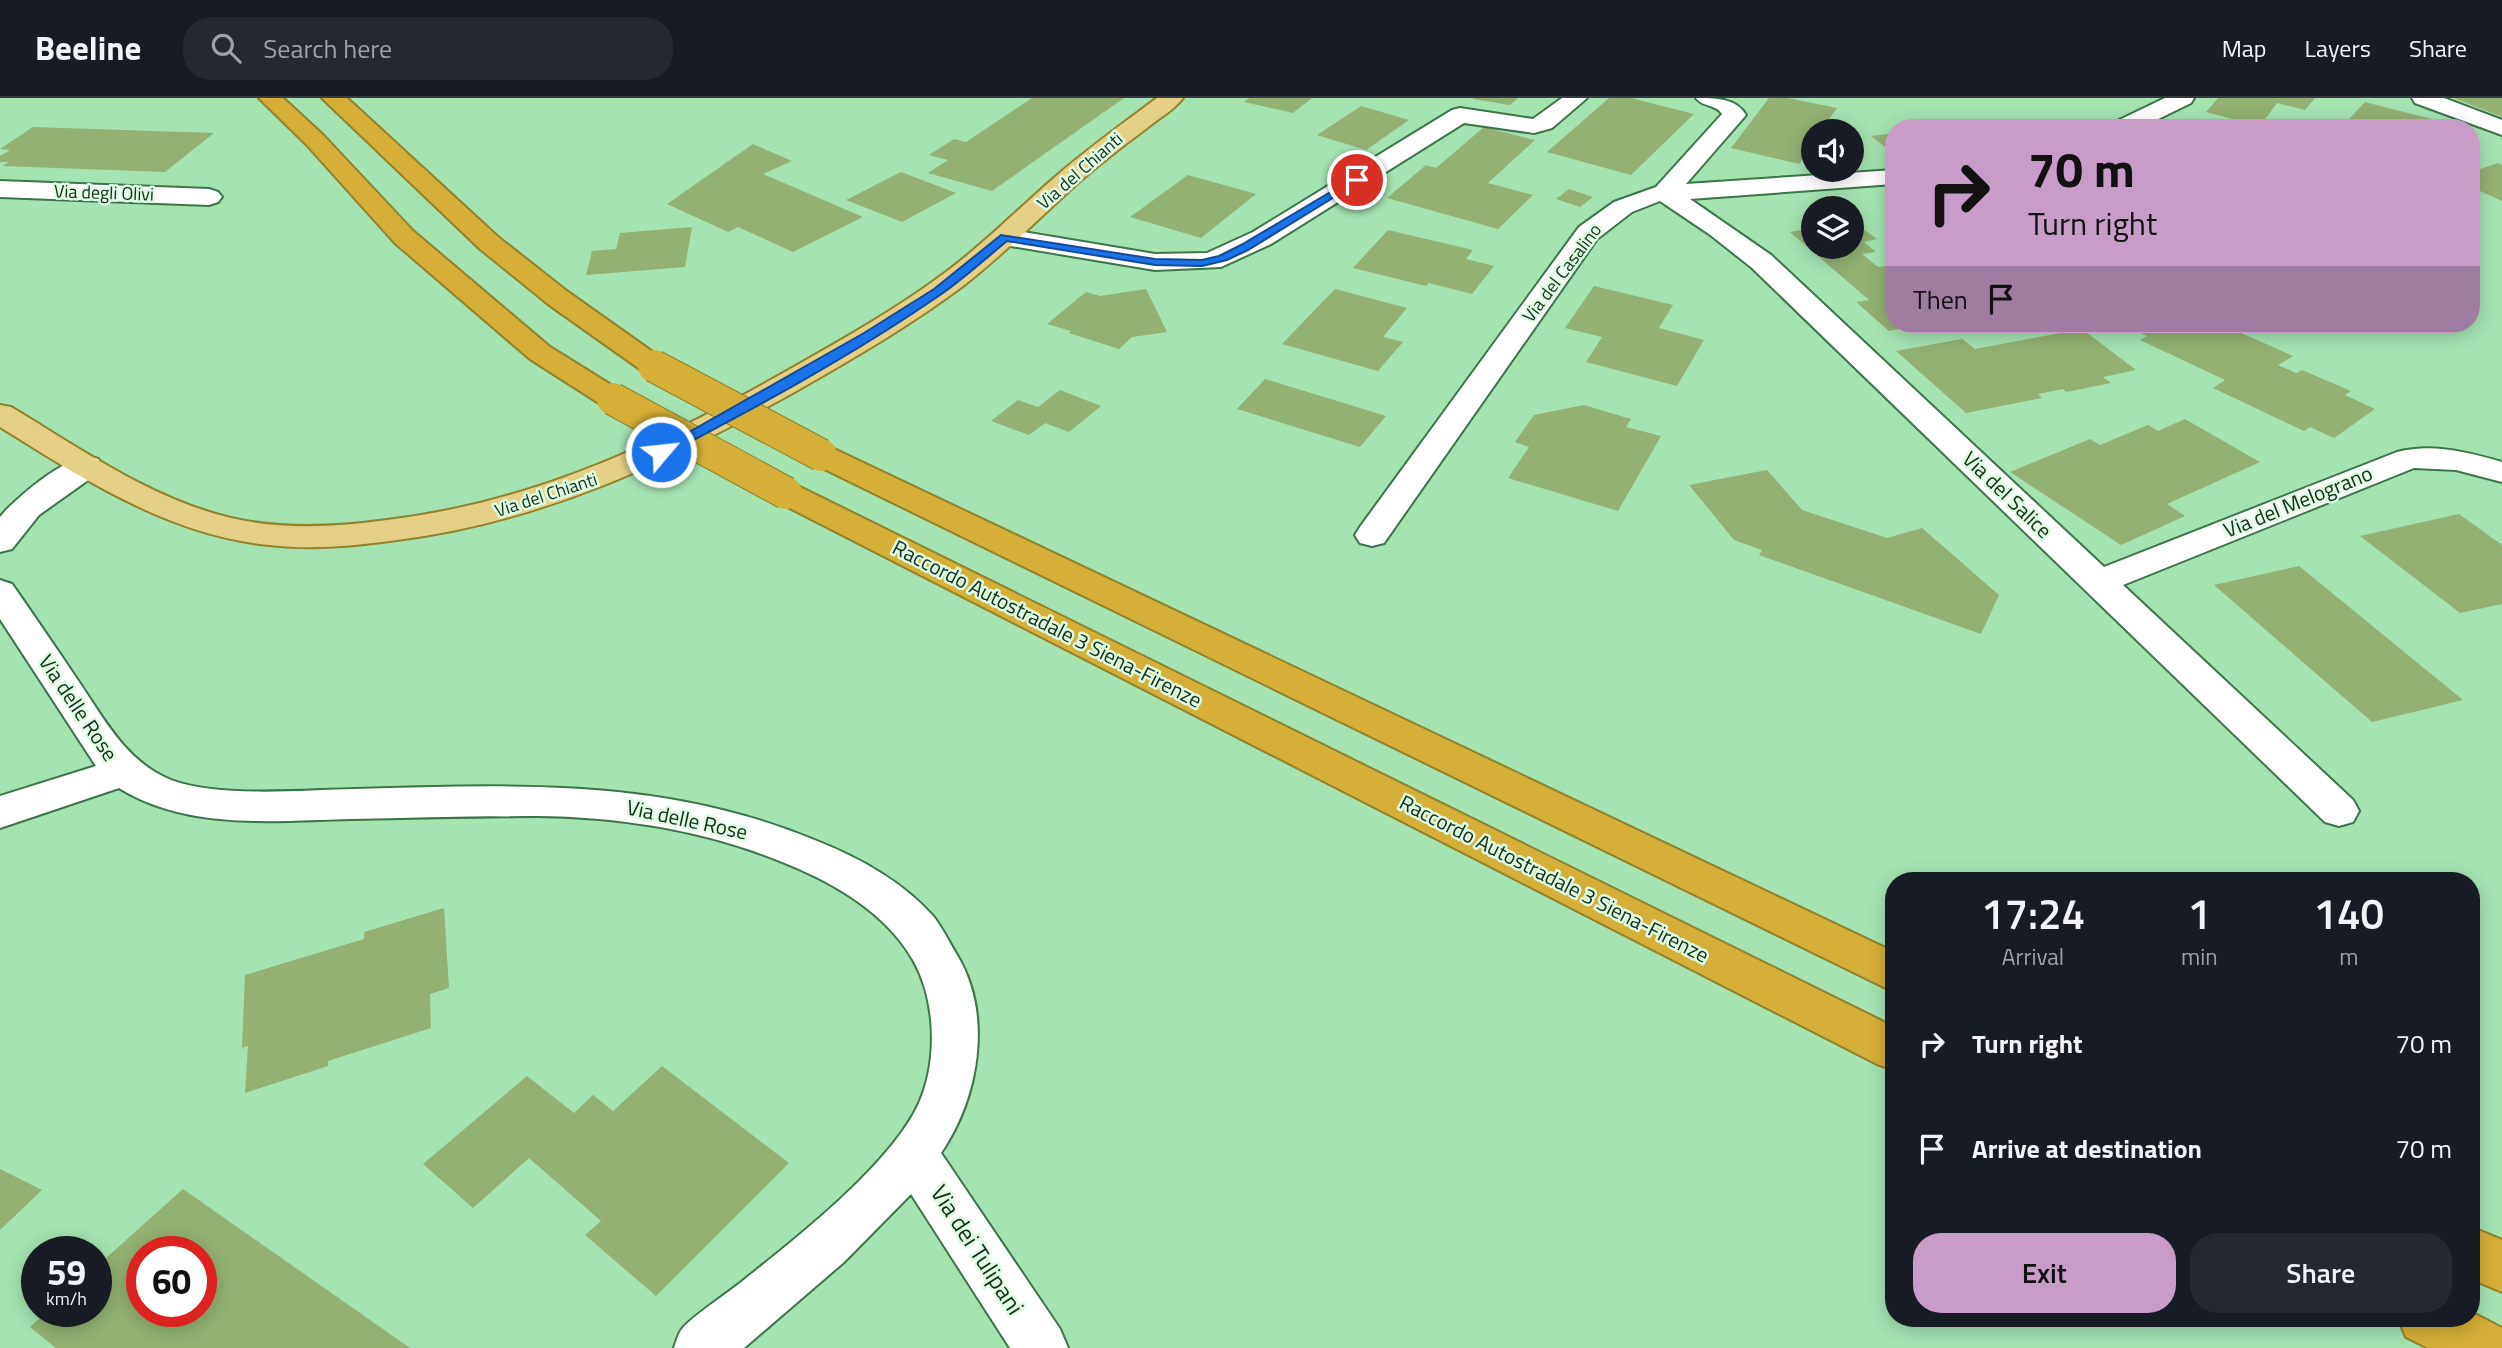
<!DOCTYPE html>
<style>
body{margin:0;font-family:"Titillium Web",sans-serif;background:#242831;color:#f1f3f6;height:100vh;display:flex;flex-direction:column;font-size:26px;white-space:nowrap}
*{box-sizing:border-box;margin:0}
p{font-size:23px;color:#9ea1a6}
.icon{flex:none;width:38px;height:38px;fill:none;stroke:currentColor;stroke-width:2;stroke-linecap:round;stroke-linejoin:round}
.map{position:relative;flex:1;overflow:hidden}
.panel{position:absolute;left:1885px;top:774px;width:595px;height:455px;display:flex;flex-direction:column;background:#171b24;border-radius:28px;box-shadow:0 4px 18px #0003}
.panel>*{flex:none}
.top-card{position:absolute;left:1885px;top:21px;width:595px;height:214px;border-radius:28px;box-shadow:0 4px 18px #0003;background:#c99bc9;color:#111;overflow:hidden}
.buttons{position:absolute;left:1801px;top:21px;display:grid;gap:14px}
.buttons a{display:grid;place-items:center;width:63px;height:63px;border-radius:50%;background:#171b24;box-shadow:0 4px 18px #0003;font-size:35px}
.speed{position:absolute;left:21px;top:1138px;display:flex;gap:14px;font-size:35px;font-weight:700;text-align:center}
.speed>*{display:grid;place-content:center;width:91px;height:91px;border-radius:50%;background:#171b24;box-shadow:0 4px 18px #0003;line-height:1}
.speed small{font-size:18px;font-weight:400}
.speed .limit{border:10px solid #d22;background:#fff;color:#111}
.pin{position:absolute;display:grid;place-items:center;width:60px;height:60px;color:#fff;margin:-30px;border:4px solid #fff;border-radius:50%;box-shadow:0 2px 7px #0007}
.me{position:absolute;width:77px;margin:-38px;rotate:62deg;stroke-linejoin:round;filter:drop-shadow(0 0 5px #0008)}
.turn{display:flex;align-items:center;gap:24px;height:147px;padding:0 28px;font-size:32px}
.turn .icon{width:91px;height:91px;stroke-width:2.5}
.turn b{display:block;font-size:49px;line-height:60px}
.then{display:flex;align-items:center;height:66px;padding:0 28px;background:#0003;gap:14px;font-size:26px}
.eta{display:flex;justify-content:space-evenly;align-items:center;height:119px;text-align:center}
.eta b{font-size:42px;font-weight:600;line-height:49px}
.action{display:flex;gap:14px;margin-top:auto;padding:14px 28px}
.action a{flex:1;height:80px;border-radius:28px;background:#c99bc9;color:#111;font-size:28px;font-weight:600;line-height:80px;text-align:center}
.action a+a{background:#242831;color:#f1f3f6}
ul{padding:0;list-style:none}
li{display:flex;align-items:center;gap:21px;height:105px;padding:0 28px}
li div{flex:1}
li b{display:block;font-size:26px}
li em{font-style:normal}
header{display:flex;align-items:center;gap:42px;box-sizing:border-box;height:98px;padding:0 35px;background:#171b24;border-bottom:2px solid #363941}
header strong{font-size:33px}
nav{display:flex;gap:38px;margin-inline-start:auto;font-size:24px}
.search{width:490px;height:63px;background:#242831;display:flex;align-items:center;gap:18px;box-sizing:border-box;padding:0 24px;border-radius:28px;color:#9ea1a6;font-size:26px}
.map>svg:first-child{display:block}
.building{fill:#92b172;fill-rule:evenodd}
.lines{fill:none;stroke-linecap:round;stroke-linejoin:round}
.minor-casing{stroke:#3b764a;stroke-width:4}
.major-casing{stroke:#91822d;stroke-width:4}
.highway-casing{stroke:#91822d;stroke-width:4}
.minor{fill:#fff;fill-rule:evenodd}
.major{fill:#e6cf87;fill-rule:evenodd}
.highway{fill:#d5af37;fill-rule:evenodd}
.highway-bridge-casing{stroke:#91822d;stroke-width:34;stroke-linecap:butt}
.highway-bridge{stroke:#d5af37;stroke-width:32}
.route{fill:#1a73e8;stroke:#114b97;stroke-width:2}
.labels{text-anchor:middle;stroke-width:5;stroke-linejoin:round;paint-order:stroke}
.far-street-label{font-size:18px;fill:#142d1a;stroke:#ddfce2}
.street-label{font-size:21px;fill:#142d1a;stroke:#ddfce2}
.near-street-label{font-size:24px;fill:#142d1a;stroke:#ddfce2}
</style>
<header>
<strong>Beeline</strong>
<div class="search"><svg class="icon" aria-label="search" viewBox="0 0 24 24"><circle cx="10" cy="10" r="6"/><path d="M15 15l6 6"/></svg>Search here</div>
<nav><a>Map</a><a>Layers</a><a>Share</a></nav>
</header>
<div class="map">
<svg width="2502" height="1250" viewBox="0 0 2502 1250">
<rect width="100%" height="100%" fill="#a5e3b1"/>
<path class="building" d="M1032 0H1124L992 93 928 75 948 62 929 57 954 41 966 44Z
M1249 0H1312L1293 15 1244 4Z
M1518 0 1510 7 1473 1V0Z
M1609 0H1631L1694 16 1631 77 1547 54Z
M1769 0H1788L1837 10 1821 33H1813V46L1799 66 1731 50Z
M2218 0H2315L2305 12 2277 5 2260 28 2206 14Z
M2454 0H2502V19Z
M2365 4 2447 25 2443 30H2341Z
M1361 8 1409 22 1366 52 1317 37Z
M33 29 214 35 165 74 2 68 9 64H0V58L10 52 0 51Z
M1484 29 1535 42 1488 85 1533 97 1498 131 1387 100 1426 67 1436 70Z
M1894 35V56L1871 38Z
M753 46 792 63 763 76 863 119 793 154 738 129 728 134 667 106Z
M2498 65 2502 67V103L2471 89V74Z
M901 74 956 95 902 124 846 102Z
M1188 77 1256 96 1201 140 1130 119Z
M1569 91 1593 99 1580 109 1556 101Z
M1852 123 1877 141 1864 144 1876 154 1862 156 1878 169 1894 167V226L1920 227 1889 233 1856 204 1869 202 1790 134 1813 130V149H1852Z
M692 129 685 169 586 177 592 153 616 151 620 135Z
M1388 132 1473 152 1466 161 1494 168 1472 196 1429 185 1426 188 1353 170Z
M1594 188 1673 207 1659 230 1704 242 1677 288 1586 264 1602 239 1565 230Z
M1146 191 1167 234 1132 239 1119 251 1069 235 1071 233 1047 226 1086 194 1100 198Z
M1335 191 1407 210 1383 239 1403 244 1378 273 1282 246Z
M2120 226H2221L2293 258 2278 267 2296 275 2302 272 2351 293 2345 297 2375 311 2334 340 2310 329 2304 333 2213 290 2225 282 2140 242 2147 238Z
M2082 231 2136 272 2103 279 2111 285 2066 294 2063 291 2038 296 2042 300 1966 315 1896 253 1962 241 1975 251Z
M1265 281 1386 318 1360 349 1237 311Z
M1060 292 1101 308 1069 334 1045 325 1029 337 991 323 1018 302 1038 309Z
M1584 307 1631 321 1626 329 1661 338 1618 413 1508 380 1529 349 1515 344 1534 317Z
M2185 321 2260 364 2167 406 2185 418 2121 447 2010 374 2090 341 2100 347 2148 327 2158 333Z
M1767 372 1802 412 1887 440 1922 430 1999 497 1981 536 1759 457 1762 452 1734 442 1689 387Z
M2459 416 2502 447V506L2460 515 2360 438Z
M2299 468 2463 602 2372 624 2214 487Z
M444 810 449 890 430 896 431 930 328 963V968L245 995 248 948 242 950 245 877 364 841V834Z
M662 968 789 1065 656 1198 585 1137 601 1123 529 1060 473 1110 423 1066 527 978 574 1015 593 997 613 1013Z
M0 1071 42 1092 0 1132Z
M183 1091 410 1250H56L30 1229 48 1213H96V1169ZM142 1153H201V1213H142Z"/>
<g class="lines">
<g class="minor-casing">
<path id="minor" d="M1562 0H1587L1552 30 1534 35 1464 25 1271 146 1221 169 1155 172 1005 147 996 145 992 139 996 133 1005 131 1155 156 1207 155 1253 134 1452 12 1460 10 1533 21Z
M1696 0C1716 0 1736 0 1746 17L1686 86 1894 72V86L1690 101 1771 157 2104 469 2397 354C2433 345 2467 354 2502 364V384L2456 372 2414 370 2123 487 2353 702 2359 713 2353 724 2339 728 2325 724 1751 169 1709 136 1660 103 1632 114 1597 141 1384 445 1372 448 1360 445 1355 437 1360 429 1579 129 1614 104 1656 89 1722 16C1716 6 1702 9 1696 0Z
M2165 0H2194L2191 5 2140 30H2109L2113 25Z
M2412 0H2444L2502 22V37L2415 5Z
M0 83 209 91 218 94 222 99 218 104 209 107 0 99Z
M87 358 98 361 103 368 98 375 39 417 12 451 0 454V419L6 412C28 391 57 366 87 358Z
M0 482 12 486C33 516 54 547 75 578 102 617 125 664 171 682 219 700 302 692 354 691 514 687 660 679 812 741 856 758 901 782 933 818 942 829 949 844 957 857 993 917 979 999 941 1055L1060 1231 1068 1250H1010L911 1096 844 1164 744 1250H674C676 1244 678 1236 682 1231 691 1219 731 1193 745 1181 797 1140 892 1065 919 1005 938 962 936 902 913 862 886 815 836 786 787 766 709 733 622 719 538 718 475 718 412 720 349 721 272 723 187 732 119 690L0 730V698L96 668 0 521Z"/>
</g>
<g class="major-casing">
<path id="major" d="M1157 0H1183C1174 12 1159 20 1147 30 1124 47 1101 65 1079 84 1040 119 1004 156 963 188 911 227 854 260 798 292 671 363 542 424 397 442 354 448 312 452 269 447 168 437 84 381 0 329V307L11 309C81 351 151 401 231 420 282 432 336 429 387 422 536 404 662 344 792 270 845 240 898 210 946 174 985 145 1018 111 1054 80 1087 51 1122 26 1157 0Z"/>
</g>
<g class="highway-casing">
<path id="highway" d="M259 0H283L323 37 413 133 550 249 624 295 628 301 624 307 613 310 602 307 530 261 395 145 307 47Z
M322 0H347L498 139 568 194 664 262 669 268 664 274 654 277 644 274 548 206 479 150Z
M821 347 832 350 1894 854V894L810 364 805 357 810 350Z
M786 385 798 388 1894 929V972L1877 966 774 402 770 395 774 388Z
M2471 1129 2502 1142V1194L2471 1181Z
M2471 1214 2502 1230V1250H2428L2406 1239 2398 1220H2471Z"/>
</g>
<use href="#minor" class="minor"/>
<use href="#major" class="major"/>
<use href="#highway" class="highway"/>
<g class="highway-bridge-casing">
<path id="highway-bridge" d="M654 268 821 357
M613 301 786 395"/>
</g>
<use href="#highway-bridge" class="highway-bridge"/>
</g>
<path class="route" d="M1354 80 1362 82 1248 152 1227 162 1202 168 1155 167 1007 143C985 161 963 181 940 197 853 257 759 308 665 357L661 358 654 354 864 235 934 191 1001 137 1155 161 1202 162 1219 158 1241 147Z"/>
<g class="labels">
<g class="far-street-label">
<text transform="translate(1080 73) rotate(-41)" y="6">Via del Chianti</text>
<text transform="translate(104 95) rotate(2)" y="6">Via degli Olivi</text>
<text transform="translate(1562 175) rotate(-53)" y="6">Via del Casalino</text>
<text transform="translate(546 397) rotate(-18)" y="6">Via del Chianti</text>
</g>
<g class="street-label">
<text transform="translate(2007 397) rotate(44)" y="7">Via del Salice</text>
<text transform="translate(2298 404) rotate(-22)" y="7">Via del Melograno</text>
<text transform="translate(1047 526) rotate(27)" y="7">Raccordo Autostradale 3 Siena-Firenze</text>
<text transform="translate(78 610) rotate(56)" y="7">Via delle Rose</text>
<text transform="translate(687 722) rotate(12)" y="7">Via delle Rose</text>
<text transform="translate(1554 781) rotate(27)" y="7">Raccordo Autostradale 3 Siena-Firenze</text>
</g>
<g class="near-street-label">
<text transform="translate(977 1152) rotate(57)" y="8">Via dei Tulipani</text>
</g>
</g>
</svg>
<div class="buttons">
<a><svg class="icon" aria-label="sound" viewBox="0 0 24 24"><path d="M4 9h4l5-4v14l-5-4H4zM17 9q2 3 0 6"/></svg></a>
<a><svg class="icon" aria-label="layers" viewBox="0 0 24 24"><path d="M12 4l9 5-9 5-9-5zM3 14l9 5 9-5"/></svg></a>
</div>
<div class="speed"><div>59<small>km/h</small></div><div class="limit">60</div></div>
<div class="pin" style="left:1357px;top:82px;background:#d93025"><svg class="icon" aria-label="arrive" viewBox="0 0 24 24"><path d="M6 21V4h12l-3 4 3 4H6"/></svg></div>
<svg class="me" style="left:661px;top:354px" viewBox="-20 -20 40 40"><circle r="17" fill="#1a73e8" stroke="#fff" stroke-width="3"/><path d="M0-11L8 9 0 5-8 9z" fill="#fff"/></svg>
<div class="top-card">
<div class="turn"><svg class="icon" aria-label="right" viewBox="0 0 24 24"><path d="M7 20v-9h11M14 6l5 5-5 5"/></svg><div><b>70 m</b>Turn right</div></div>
<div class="then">Then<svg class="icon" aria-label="arrive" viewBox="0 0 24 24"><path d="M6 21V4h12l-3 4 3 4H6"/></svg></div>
</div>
<section class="panel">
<div class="eta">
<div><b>17:24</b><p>Arrival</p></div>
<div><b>1</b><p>min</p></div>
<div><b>140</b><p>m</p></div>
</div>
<ul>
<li><svg class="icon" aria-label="right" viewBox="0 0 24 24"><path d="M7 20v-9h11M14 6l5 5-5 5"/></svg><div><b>Turn right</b></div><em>70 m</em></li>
<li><svg class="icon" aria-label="arrive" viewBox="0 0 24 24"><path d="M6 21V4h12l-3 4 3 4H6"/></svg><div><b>Arrive at destination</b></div><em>70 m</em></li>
</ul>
<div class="action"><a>Exit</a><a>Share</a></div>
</section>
</div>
